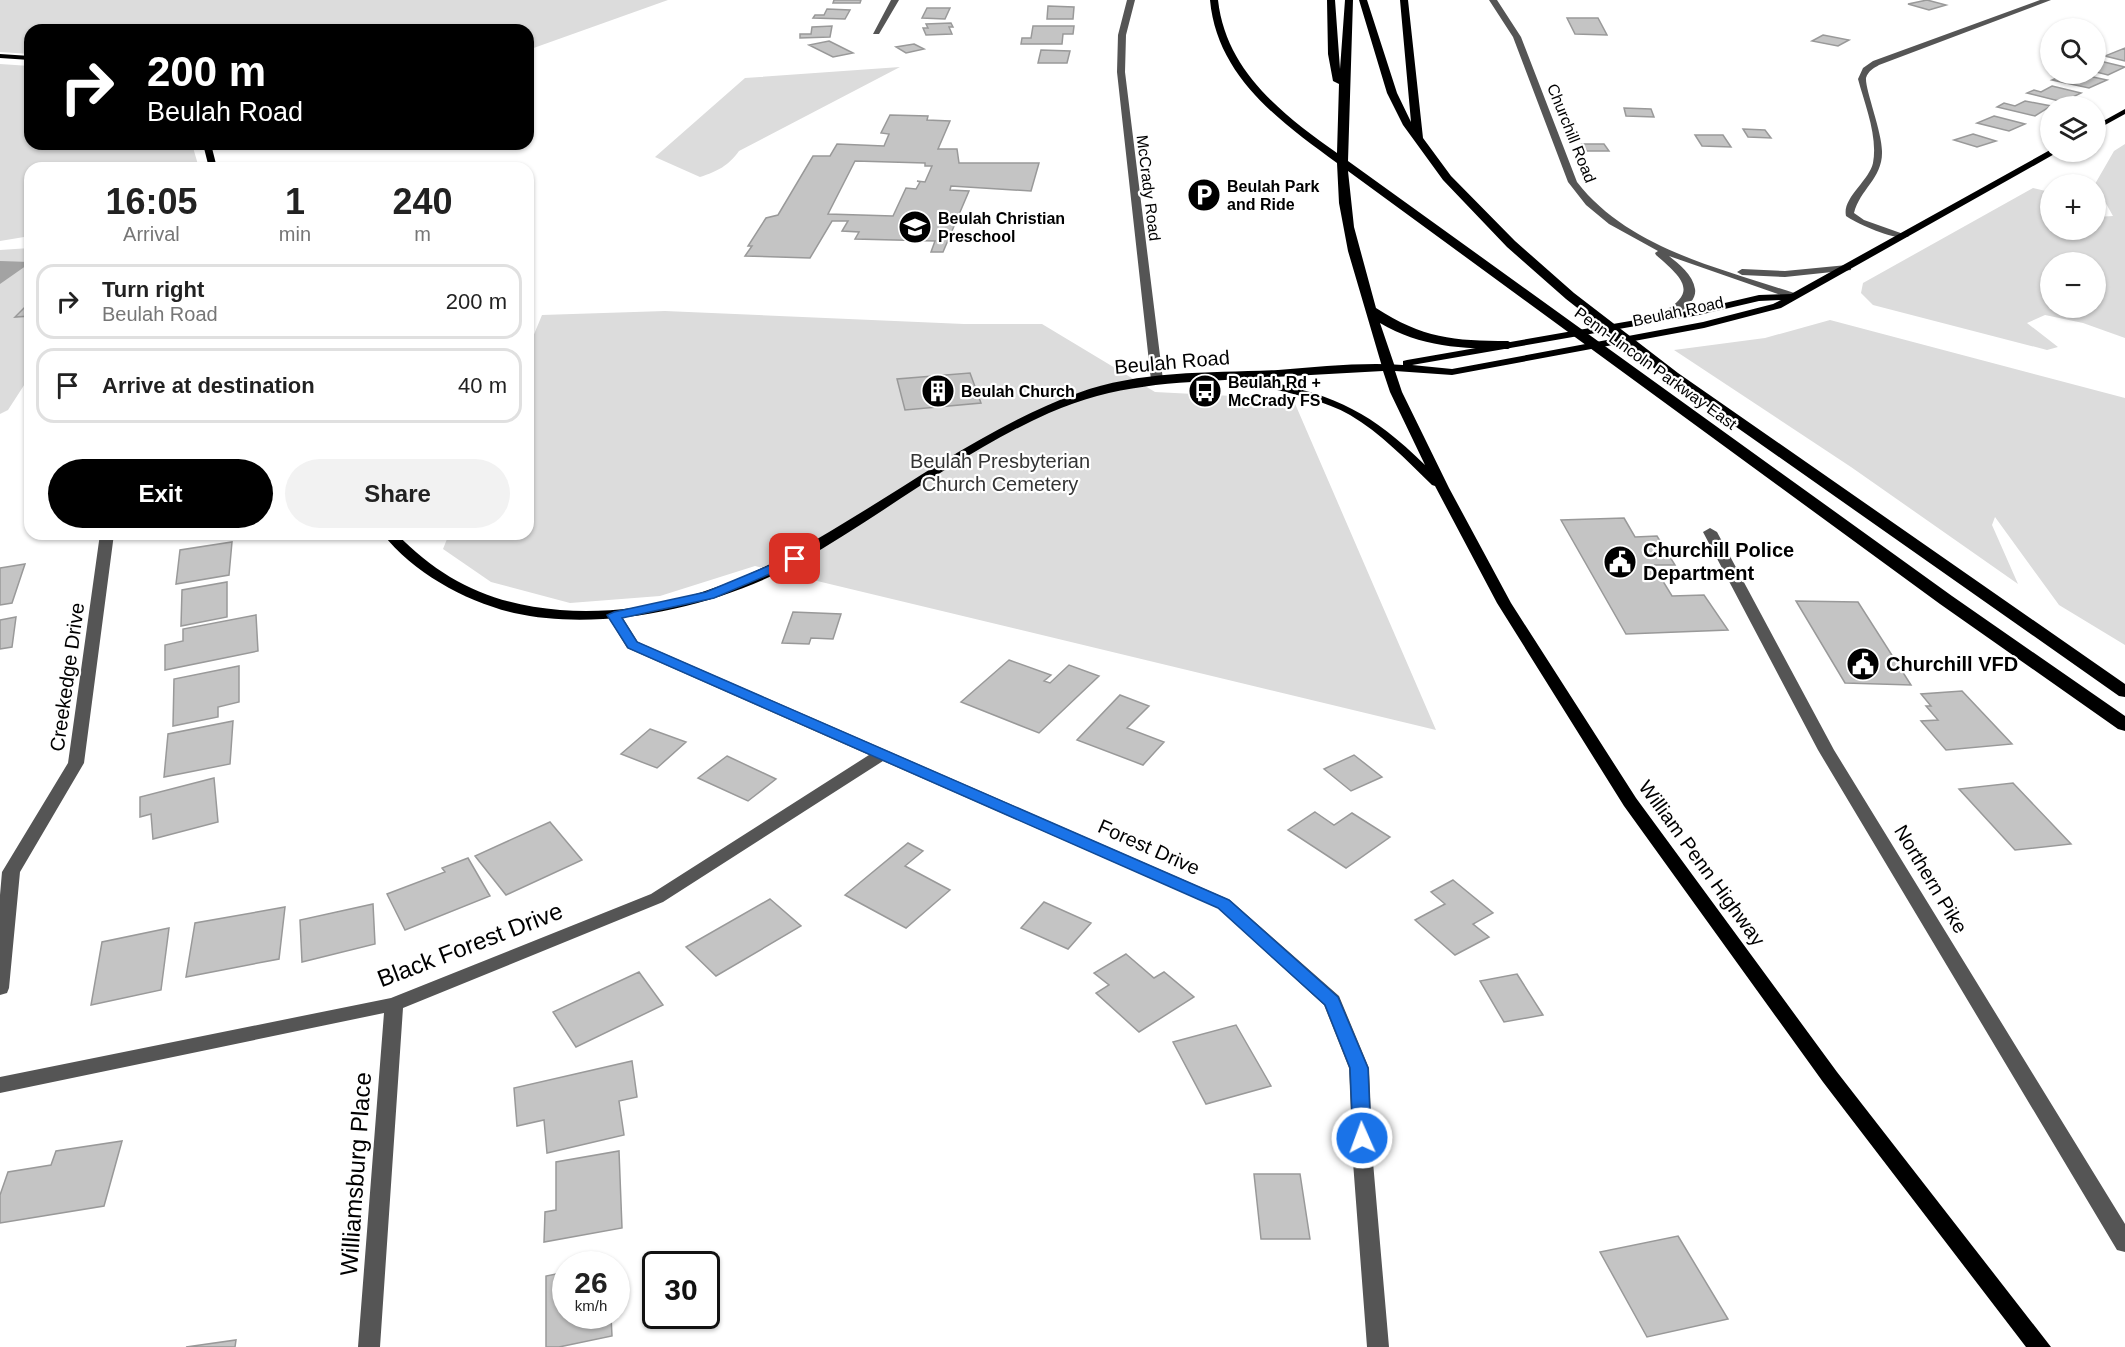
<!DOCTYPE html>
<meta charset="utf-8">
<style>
body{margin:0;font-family:Arial,sans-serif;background:#f2f2f2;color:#222;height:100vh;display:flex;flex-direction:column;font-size:22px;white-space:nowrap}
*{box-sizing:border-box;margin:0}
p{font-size:20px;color:#767676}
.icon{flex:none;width:33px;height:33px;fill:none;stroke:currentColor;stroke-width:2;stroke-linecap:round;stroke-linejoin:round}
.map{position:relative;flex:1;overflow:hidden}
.panel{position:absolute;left:24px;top:162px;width:510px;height:378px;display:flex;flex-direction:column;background:#fff;border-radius:18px;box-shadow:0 2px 4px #0004}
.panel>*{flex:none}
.guide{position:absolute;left:24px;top:24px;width:510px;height:126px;border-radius:18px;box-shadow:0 2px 4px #0004;background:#000;color:#fff;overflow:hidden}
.tools{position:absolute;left:2040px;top:18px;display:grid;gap:12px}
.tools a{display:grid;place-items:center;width:66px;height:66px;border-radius:50%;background:#fff;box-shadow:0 2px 4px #0004;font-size:30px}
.speed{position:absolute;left:552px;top:1251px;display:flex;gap:12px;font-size:30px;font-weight:700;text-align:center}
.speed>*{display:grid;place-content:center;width:78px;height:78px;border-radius:50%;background:#fff;box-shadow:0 2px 4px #0004;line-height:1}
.speed small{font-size:15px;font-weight:400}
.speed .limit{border:3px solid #111;border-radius:9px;background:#fff;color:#111}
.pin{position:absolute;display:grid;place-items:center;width:51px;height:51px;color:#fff;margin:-26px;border-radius:12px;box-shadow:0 3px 9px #0006}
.me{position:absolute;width:66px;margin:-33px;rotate:358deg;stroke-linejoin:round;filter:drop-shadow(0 0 4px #0008)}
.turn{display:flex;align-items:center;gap:21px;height:126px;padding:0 24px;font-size:27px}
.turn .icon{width:78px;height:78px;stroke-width:2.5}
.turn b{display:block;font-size:42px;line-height:51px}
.eta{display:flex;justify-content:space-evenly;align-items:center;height:102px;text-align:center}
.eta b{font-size:36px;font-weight:800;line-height:42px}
.cta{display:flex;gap:12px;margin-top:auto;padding:12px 24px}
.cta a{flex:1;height:69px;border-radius:36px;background:#000;color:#fff;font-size:24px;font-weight:800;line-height:69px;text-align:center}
.cta a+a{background:#f2f2f2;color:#222}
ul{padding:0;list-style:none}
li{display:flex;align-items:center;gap:18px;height:75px;margin:0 12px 9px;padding:0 12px;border:3px solid #e0e0e0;border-radius:18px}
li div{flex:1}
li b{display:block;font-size:22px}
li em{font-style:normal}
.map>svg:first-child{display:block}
.green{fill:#dcdcdc;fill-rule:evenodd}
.water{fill:#a3a3a3}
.building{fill:#c4c4c4;stroke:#999;stroke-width:1.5;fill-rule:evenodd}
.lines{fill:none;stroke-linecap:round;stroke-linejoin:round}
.minor{fill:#555;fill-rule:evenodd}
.major{fill:#000;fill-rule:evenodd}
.highway{fill:#000;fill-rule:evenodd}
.route{fill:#1a73e8;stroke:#114b97;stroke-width:1.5}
.labels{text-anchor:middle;stroke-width:4.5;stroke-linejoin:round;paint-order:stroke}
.far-street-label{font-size:16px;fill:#000;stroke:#fff}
.far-poi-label{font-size:16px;font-weight:bold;fill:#000;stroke:#fff;text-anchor:start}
.street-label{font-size:20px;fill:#000;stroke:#fff}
.park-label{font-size:20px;fill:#333;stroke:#fff}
.poi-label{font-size:20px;font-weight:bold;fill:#000;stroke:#fff;text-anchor:start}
.near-street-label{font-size:24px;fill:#000;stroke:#fff}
</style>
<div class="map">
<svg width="2125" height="1347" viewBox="0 0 2125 1347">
<rect width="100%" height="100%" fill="#fff"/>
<path class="green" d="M0 0H668L528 50V30H30V54L0 52Z
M0 64 30 66V144H192L199 168H30V236L0 241Z
M900 67 739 151C728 166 718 171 700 177L655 157 745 78Z
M2125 144V338L2083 323 2045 315 2027 323 2058 347 2047 350 1873 305 1861 293 1863 283 2033 188 2050 192V230H2096V217L2113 216 2095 184 2114 151ZM2096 262V308H2050V262Z
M30 248V376L8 410 0 414V250Z
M665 311 964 324H1042L1155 392 1293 399 1436 730 755 566 660 596 570 603 491 582 443 549 449 534H528V349L542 315Z
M1830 320 2125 398V645L2059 605 1995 517 1992 525 2018 584 1851 467 1674 350 1765 338Z"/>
<path class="water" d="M0 261 30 262V263L0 284Z"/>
<path class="building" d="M834 0H861L860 3H833Z
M1927 0 1946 5 1929 10 1908 4Z
M1048 6 1074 7 1073 19H1047Z
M927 8H950L945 19 922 18Z
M827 9 850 10 845 19 813 18 815 15H824Z
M1567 18H1598L1607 35 1575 34Z
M951 23 953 27H949L952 34 926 35 923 28H928L926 24Z
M832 26 830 37 800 38V34H811L812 27Z
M1033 26H1074L1073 34H1063L1062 44H1021L1022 38H1031Z
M1823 35 1849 40 1838 46 1812 41Z
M829 41 853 53 833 57 809 45Z
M914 44 924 49 906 53 896 47Z
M2125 48V61L2105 56Z
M1041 50 1070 51 1067 63H1038Z
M2100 61 2125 67 2108 75 2096 72V63Z
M2079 74 2107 80 2089 88 2052 80 2059 77 2068 79Z
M2052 86 2081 93 2063 102 2027 93 2034 90 2041 92Z
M2025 101 2051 106 2035 116 1997 107 2004 103 2015 106Z
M1624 108 1651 109 1654 117 1626 116Z
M890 115 928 116 927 120 950 121 938 149H957L959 163H1039L1031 191 951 186 950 190 969 191 943 252H931L935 241 855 239 859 232 842 231 848 221H832L810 258 745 256 752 246H748L766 218 778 215 813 156H830L837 144 884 146 889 134 881 133ZM855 161 925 163V166H932L925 182 917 181 920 182 916 189 906 188 893 216 828 214Z
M1994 116 2025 124 2009 131 1977 123Z
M1743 129 1765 130 1771 138 1748 137Z
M1973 134 1996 141 1977 147 1954 140Z
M1695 135H1723L1731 147 1702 146Z
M1582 144H1604L1609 151H1587Z
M30 302V316L15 317Z
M970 373 981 403 905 410 897 379Z
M1624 518 1635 537 1657 536 1675 565H1653L1672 596 1704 595 1728 630 1626 634 1561 520Z
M183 534H223L182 539Z
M232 542 229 575 176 584 180 550Z
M25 564 12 603 0 605V568Z
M227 582V617L181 626 182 590Z
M1796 601 1858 602 1911 685 1845 683Z
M793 612 841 614 833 639 811 638 809 644 782 643Z
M256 615 258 651 165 670V645L183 641V629Z
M16 617 12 647 0 649V620Z
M1009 660 1051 675 1044 681 1050 683 1069 665 1099 676 1039 733 961 702Z
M239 666V702L218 707V717L173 726 174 679Z
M1962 691 2012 744 1946 750 1921 721 1938 720 1926 706H1931L1921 694Z
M1120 695 1149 706 1127 728 1164 742 1143 765 1077 740Z
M233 721 230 764 164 777 168 734Z
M650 729 686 742 657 768 621 754Z
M1354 755 1382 777 1351 791 1324 769Z
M727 756 776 779 748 801 698 778Z
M214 778 218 822 153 839 151 814 140 817V797Z
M2013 783 2071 844 2015 850 1959 789Z
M1315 812 1334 825 1352 813 1390 837 1346 868 1288 830Z
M550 822 582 860 506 895 475 856Z
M908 843 923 851 905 866 950 890 906 928 845 895Z
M468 858 490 896 405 930 387 894 445 872 442 868Z
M1453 880 1493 913 1473 924 1489 937 1455 955 1415 920 1445 904 1431 892Z
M770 899 801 926 716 976 686 947Z
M1044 902 1091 923 1068 949 1021 928Z
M373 904 375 944 302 962 300 920Z
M285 907 279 959 186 977 195 923Z
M169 928 161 990 91 1005 102 942Z
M1126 954 1154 978 1164 972 1194 997 1139 1032 1096 993 1109 985 1094 973Z
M639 972 663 1005 576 1047 553 1012Z
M1517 974 1543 1015 1504 1022 1480 981Z
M1236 1025 1271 1086 1206 1104 1173 1042Z
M632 1061 637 1097 619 1101 624 1135 547 1153 544 1120 517 1126 514 1088Z
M122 1141 104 1206 0 1223V1195L8 1172 51 1165 56 1151Z
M619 1151 622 1228 544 1242 545 1212 556 1210V1162Z
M1254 1174H1300L1310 1239H1261Z
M1678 1236 1728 1319 1647 1337 1600 1252Z
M566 1272V1316H611L612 1336 559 1347H546V1276Z
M236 1340 235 1347H186Z"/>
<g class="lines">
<path class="minor" d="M891 0H899L879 34H873Z
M1127 0H1135L1126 35 1125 72 1163 380 1157 383 1151 380 1117 72 1118 35Z
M1489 0H1497L1521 37 1577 182C1629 249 1720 268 1797 294V298H1789L1669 256C1679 264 1693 275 1695 289 1698 305 1667 323 1654 321V317C1697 295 1689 283 1656 255L1655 253 1658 251 1609 224 1586 205 1568 182 1513 37Z
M2040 0H2051L1879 65C1874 68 1868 71 1866 78 1865 89 1882 132 1882 151 1883 178 1860 189 1854 213L1864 220 1909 236C1899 243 1856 223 1846 216 1842 198 1869 181 1873 163 1878 136 1865 105 1858 79L1863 68 1873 61Z
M1847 265 1851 266V270L1785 277 1742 275 1737 272 1742 269 1785 271Z
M1710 528 1717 532 1834 750 2125 1224V1252L2117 1250 1818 750 1703 532Z
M100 534H114L84 763 20 872 9 988 7 993 0 995V895L2 872 68 763Z
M614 611 619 612 638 642 1230 900 1339 996 1369 1068 1373 1162 1389 1347H1367L1353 1162 1349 1068 1324 1005 1218 908 883 761 663 902 403 1008 380 1347H358L384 1013 0 1093V1077L391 998 651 894 869 755 627 648 607 615Z"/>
<path class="major" d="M0 54 30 56V60L0 58Z
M2125 109V114L2096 130V125Z
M203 144H211L217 168H209Z
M2050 150 2058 152 1781 308 1704 328 1452 375 1395 371 1402 392 1449 488 1511 603 1636 798 1837 1072 2051 1347H2026L1823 1082 1624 806 1497 603 1435 486 1432 485C1406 460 1381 433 1350 415 1317 397 1279 391 1243 382L1242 379C1172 383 1115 384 1049 413 961 452 884 514 801 561 721 606 605 633 514 613 467 602 413 573 383 534H397C443 582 495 605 560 610 767 625 900 458 1078 393 1140 370 1213 373 1278 370 1319 367 1362 362 1403 365V361L1407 360 1699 309 1759 295 1791 294ZM1781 300 1773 304 1703 322 1452 369 1412 365 1699 315 1759 301ZM1383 371 1390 392 1425 465C1367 408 1332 395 1254 378Z"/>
<path class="highway" d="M1210 0H1218C1226 71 1282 114 1337 153L1339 84 1333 81 1328 54 1327 0H1335L1340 69 1345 0H1353L1348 161 1952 596 2125 716V731L2118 729 1940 604 1348 171 1354 227 1376 308C1422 338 1454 341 1508 341L1515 345 1508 349C1463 349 1420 347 1380 323L1395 367 1393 370H1383L1348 251 1339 203 1337 163C1279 121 1217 76 1210 0Z
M1359 0H1367L1397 93 1411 122 1400 0H1408L1423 138 1451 176 1515 241 1574 293 1678 373 2125 684V697L2119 696 1668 379 1566 299 1507 247 1443 180 1403 125 1387 93Z"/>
</g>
<path class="route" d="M795 555 800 556V561L714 598 622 618 637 642 1229 900 1338 997 1368 1068 1371 1138 1369 1144 1362 1146 1355 1144 1353 1138 1350 1068 1325 1005 1218 908 628 648 607 615 614 612 706 592Z"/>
<defs>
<g id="parking-disc" transform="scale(1.725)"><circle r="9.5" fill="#000" stroke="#fff"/><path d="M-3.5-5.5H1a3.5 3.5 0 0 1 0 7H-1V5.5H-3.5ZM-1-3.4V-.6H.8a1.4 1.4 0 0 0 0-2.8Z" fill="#fff"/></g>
<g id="school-disc" transform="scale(1.725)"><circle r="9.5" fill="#000" stroke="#fff"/><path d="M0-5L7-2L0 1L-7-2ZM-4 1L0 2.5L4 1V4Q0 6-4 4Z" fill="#fff"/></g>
<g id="building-disc" transform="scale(1.725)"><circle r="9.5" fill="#000" stroke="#fff"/><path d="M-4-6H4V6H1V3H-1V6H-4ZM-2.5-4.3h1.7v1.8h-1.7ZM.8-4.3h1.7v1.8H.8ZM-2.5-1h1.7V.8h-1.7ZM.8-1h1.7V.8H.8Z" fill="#fff"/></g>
<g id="bus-disc" transform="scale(1.725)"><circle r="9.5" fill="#000" stroke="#fff"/><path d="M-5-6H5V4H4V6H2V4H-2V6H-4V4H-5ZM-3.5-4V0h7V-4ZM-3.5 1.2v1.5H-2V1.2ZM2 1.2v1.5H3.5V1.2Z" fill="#fff"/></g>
<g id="civic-disc" transform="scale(1.725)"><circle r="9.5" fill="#000" stroke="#fff"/><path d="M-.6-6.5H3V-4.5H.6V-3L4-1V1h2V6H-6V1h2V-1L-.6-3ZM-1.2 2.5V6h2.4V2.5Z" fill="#fff"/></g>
</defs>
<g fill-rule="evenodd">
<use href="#parking-disc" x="1204" y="195"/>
<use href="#school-disc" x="915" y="227"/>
<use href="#building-disc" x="938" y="391"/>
<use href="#bus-disc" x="1205" y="391"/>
<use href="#civic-disc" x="1620" y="562"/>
<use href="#civic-disc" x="1863" y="664"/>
</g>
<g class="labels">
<g class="far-street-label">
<text transform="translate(1572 133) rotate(68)" y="6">Churchill Road</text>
<text transform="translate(1149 188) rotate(83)" y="6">McCrady Road</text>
<text transform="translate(1678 311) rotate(-12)" y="6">Beulah Road</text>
<text transform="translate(1656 368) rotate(36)" y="6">Penn-Lincoln Parkway East</text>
</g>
<g class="far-poi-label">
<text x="1227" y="192">Beulah Park<tspan x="1227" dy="18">and Ride</tspan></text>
<text x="938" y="224">Beulah Christian<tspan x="938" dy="18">Preschool</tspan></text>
<text x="1228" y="388">Beulah Rd +<tspan x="1228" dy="18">McCrady FS</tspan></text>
<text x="961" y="397">Beulah Church</text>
</g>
<g class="street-label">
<text transform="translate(1172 362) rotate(-5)" y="7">Beulah Road</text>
<text transform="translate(67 677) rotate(-82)" y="7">Creekedge Drive</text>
<text transform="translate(1149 847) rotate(24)" y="7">Forest Drive</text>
<text transform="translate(1702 863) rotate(54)" y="7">William Penn Highway</text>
<text transform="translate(1931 879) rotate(59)" y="7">Northern Pike</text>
</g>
<g class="park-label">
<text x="1000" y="468">Beulah Presbyterian<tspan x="1000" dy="23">Church Cemetery</tspan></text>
</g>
<g class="poi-label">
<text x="1643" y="557">Churchill Police<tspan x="1643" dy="23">Department</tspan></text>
<text x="1886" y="671">Churchill VFD</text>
</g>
<g class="near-street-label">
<text transform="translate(470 945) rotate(-21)" y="8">Black Forest Drive</text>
<text transform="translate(356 1174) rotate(-86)" y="8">Williamsburg Place</text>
</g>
</g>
</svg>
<div class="tools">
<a><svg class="icon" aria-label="search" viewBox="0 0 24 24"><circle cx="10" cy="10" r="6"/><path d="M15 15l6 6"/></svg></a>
<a><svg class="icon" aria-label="layers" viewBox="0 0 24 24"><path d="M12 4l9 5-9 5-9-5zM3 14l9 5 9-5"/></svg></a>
<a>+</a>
<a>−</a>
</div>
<div class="speed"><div>26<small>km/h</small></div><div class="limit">30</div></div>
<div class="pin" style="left:795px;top:559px;background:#d93025"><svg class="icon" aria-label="arrive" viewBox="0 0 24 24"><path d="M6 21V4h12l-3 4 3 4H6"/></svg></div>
<svg class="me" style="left:1362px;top:1138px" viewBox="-20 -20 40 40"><circle r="17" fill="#1a73e8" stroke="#fff" stroke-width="3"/><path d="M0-11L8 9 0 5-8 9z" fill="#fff"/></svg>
<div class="guide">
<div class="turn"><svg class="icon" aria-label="right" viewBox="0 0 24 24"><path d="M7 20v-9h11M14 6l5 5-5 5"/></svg><div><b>200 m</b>Beulah Road</div></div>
</div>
<section class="panel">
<div class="eta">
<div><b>16:05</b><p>Arrival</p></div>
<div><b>1</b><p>min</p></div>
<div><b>240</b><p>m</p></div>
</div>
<ul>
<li><svg class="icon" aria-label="right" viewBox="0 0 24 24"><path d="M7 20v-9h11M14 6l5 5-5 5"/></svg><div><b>Turn right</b><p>Beulah Road</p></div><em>200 m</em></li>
<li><svg class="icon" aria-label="arrive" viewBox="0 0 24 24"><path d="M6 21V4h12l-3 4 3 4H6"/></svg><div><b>Arrive at destination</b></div><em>40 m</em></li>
</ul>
<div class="cta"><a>Exit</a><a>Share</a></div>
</section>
</div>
